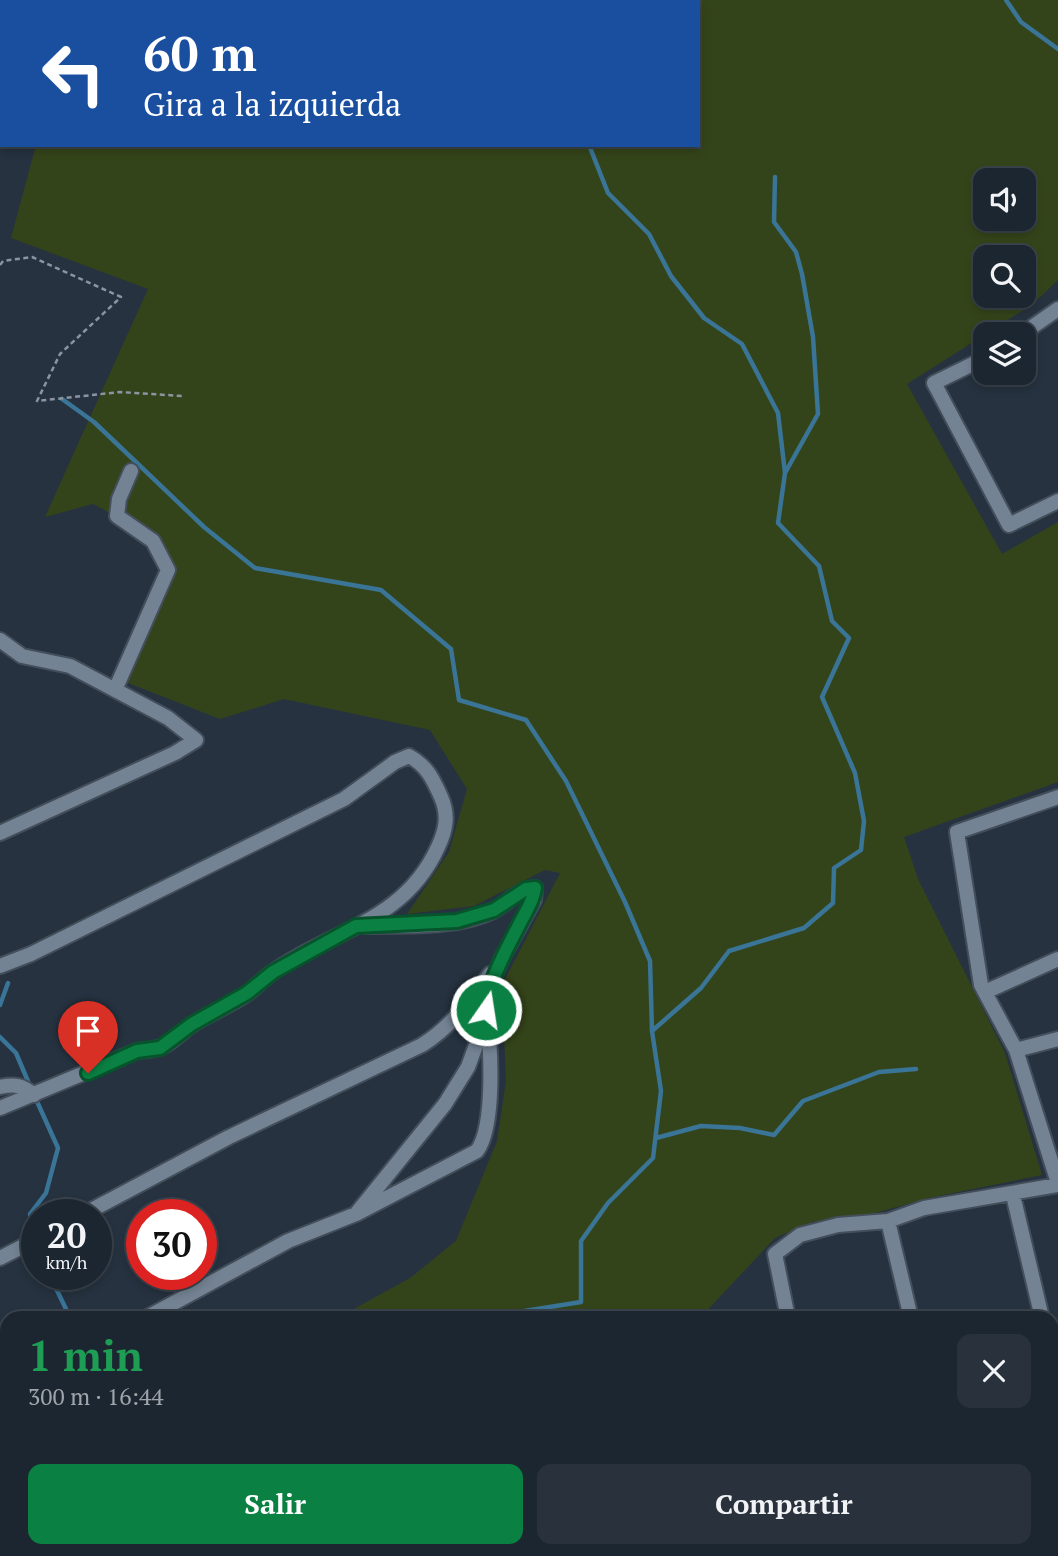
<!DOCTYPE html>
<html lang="es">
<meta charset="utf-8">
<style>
body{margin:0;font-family:"PT Serif",serif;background:#29323c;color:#f1f3f6;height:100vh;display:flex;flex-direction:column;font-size:26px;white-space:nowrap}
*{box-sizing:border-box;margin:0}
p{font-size:23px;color:#a0a5ab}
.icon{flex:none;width:38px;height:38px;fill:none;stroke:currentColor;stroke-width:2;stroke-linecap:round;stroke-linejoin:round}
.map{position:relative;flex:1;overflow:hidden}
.side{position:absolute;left:0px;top:1311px;width:1059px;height:247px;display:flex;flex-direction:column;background:#1c2630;border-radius:21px 21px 0 0;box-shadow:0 4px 10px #0003,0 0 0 2px #3a434c}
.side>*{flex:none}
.guide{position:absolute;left:0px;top:0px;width:700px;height:147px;box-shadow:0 4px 10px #0003,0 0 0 2px #3a434c;background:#1a4fa0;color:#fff;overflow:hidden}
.buttons{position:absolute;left:973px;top:168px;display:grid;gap:14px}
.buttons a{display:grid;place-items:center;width:63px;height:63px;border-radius:14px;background:#1c2630;box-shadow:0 4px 10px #0003,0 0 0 2px #3a434c;font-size:35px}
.speed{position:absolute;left:21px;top:1199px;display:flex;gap:14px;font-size:35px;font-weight:700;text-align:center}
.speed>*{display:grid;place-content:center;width:91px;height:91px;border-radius:50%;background:#1c2630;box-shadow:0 4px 10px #0003,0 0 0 2px #3a434c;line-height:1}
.speed small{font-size:18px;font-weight:400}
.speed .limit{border:10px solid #d22;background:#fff;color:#111}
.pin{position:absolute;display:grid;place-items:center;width:60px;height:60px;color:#fff;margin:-72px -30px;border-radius:50% 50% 50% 0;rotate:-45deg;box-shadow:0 0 7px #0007}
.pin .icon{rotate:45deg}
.me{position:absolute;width:77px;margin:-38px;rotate:13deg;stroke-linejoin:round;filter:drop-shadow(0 0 5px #0008)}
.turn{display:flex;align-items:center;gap:24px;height:147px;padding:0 28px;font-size:32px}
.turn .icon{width:91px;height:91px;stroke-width:2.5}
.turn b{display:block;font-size:49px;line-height:60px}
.round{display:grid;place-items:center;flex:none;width:74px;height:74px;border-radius:14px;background:#29323c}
.overview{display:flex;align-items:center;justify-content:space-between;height:119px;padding:0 28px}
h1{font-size:42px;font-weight:700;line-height:52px;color:#1e9e55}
.cta{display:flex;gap:14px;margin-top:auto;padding:14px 28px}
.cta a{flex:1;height:80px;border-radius:14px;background:#0b8043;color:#fff;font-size:28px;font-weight:700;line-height:80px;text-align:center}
.cta a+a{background:#29323c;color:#f1f3f6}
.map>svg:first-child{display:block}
.green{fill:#34441a;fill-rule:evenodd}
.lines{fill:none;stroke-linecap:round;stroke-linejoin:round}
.stream{stroke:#3a7497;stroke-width:4.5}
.minor-casing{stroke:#434e5a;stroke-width:18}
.path{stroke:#8b95a1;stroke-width:2.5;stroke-dasharray:5 3.5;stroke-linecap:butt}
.minor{stroke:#748394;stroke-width:14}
.route-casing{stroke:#07532c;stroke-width:18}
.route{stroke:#0b8043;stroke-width:12}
</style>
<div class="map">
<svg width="1058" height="1556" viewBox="0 0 1058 1556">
<rect width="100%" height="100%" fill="#263240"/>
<path class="green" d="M0 0H1058V280L1033 304 907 384 1002 554 1058 522V782L904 837 918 879 1005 1053 1042 1175 929 1198 875 1213 812 1222 775 1238 700 1318H351L352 1310 410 1278 456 1241 497 1141 506 1081 502 985 560 873 545 870 474 906 407 914 449 852 467 789 430 730 284 699 220 719 123 681 166 575 144 531 93 504 45 517 148 289 11 238 36 145H698V2H2L0 109ZM985 180H1024V219H985ZM985 257H1024V296H985Z
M7 1402V1550L599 1551 598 1556H0V1406Z"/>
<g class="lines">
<path class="stream" d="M518 0 519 2
M1006 0 1021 22 1058 49
M589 145 608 193 649 234 671 276 704 318 742 344 778 413 785 473 778 523 819 566 832 621 849 638 822 697 855 773 864 821 861 850 834 868 833 903 804 928 729 951 701 988 652 1031
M775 177 774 222 796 252 802 274 813 337 818 414 785 473
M62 399 94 422 204 527 255 568 381 590 451 649 459 700 526 720 566 781 625 902 650 961 652 1031 661 1091 653 1158 608 1203 581 1241V1302L512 1313 509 1318
M0 1005 8 983
M0 1037 16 1053 30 1086
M35 1097 58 1148 46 1193 30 1214 35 1237
M656 1138 701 1126 740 1128 774 1135 803 1101 879 1072 916 1069
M49 1274 66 1309V1318
M245 1550 248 1556
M364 1556 368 1550"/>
<g class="minor-casing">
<path id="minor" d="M1022 334 1058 309
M985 358 934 383 1009 525 1058 501
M0 640 22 656 70 666 168 718 196 740 175 753 0 833
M115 690 168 570 153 541 117 516 119 499 131 471
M1058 797 957 832 981 985 1016 1050 1058 1183
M0 966 31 954 344 799 395 762 409 756C427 766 433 779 441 797 449 815 446 830 438 847 404 922 334 929 273 972 264 978 257 986 248 993 231 1005 210 1013 193 1024 182 1031 170 1045 158 1048 151 1050 144 1050 137 1051L0 1108
M985 992 1058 959
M1016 1050 1058 1039
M0 1087C15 1084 22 1085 34 1095
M1013 1195 1042 1318
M84 1214 229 1137 422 1045C451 1027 469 1001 490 974
M356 1214 445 1104 468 1067 479 1037 488 991 502 958 534 900 535 888C517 890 508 903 493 911 455 929 406 925 365 926
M888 1221 911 1318
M0 1258 37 1239
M146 1318 288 1241 356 1214 477 1151C495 1126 491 1050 487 1019
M788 1318 775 1254 800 1235 838 1225 888 1221 924 1208 1058 1185
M1052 1361 1058 1391
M0 1397 7 1394
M1052 1404 1058 1403
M1052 1520 1058 1519
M717 1550 718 1556
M839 1550 841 1556
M858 1556 889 1550"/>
</g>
<path class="path" d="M0 126 2 125
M0 265 3 261 32 257 121 297 60 354 37 401 120 392 182 396"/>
<use href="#minor" class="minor"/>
</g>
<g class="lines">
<g class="route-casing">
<path id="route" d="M88 1073 137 1051 160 1048 192 1024 247 993 273 972 356 926 457 921 494 910 526 889 535 888C533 902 526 911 520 923 506 951 489 979 486 1010"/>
</g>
<use href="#route" class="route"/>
</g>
</svg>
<div class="buttons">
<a><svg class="icon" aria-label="sound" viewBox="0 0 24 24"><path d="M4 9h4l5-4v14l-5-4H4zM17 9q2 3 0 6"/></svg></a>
<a><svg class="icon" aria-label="search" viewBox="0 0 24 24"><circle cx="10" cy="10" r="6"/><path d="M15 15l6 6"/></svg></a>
<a><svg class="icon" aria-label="layers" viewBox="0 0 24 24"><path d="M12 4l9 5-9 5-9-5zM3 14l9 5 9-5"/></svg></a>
</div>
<div class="speed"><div>20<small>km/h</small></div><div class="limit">30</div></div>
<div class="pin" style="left:88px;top:1073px;background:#d93025"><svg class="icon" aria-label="arrive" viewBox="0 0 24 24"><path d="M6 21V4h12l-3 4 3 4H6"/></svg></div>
<svg class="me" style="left:486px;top:1010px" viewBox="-20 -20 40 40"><circle r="17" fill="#0b8043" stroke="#fff" stroke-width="3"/><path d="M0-11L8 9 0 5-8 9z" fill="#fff"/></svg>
<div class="guide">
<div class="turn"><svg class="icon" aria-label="left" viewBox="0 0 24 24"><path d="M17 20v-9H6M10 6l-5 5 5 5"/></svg><div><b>60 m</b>Gira a la izquierda</div></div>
</div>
<section class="side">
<div class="overview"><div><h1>1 min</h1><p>300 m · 16:44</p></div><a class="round"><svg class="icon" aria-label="close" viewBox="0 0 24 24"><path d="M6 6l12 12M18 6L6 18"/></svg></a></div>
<div class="cta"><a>Salir</a><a>Compartir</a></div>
</section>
</div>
